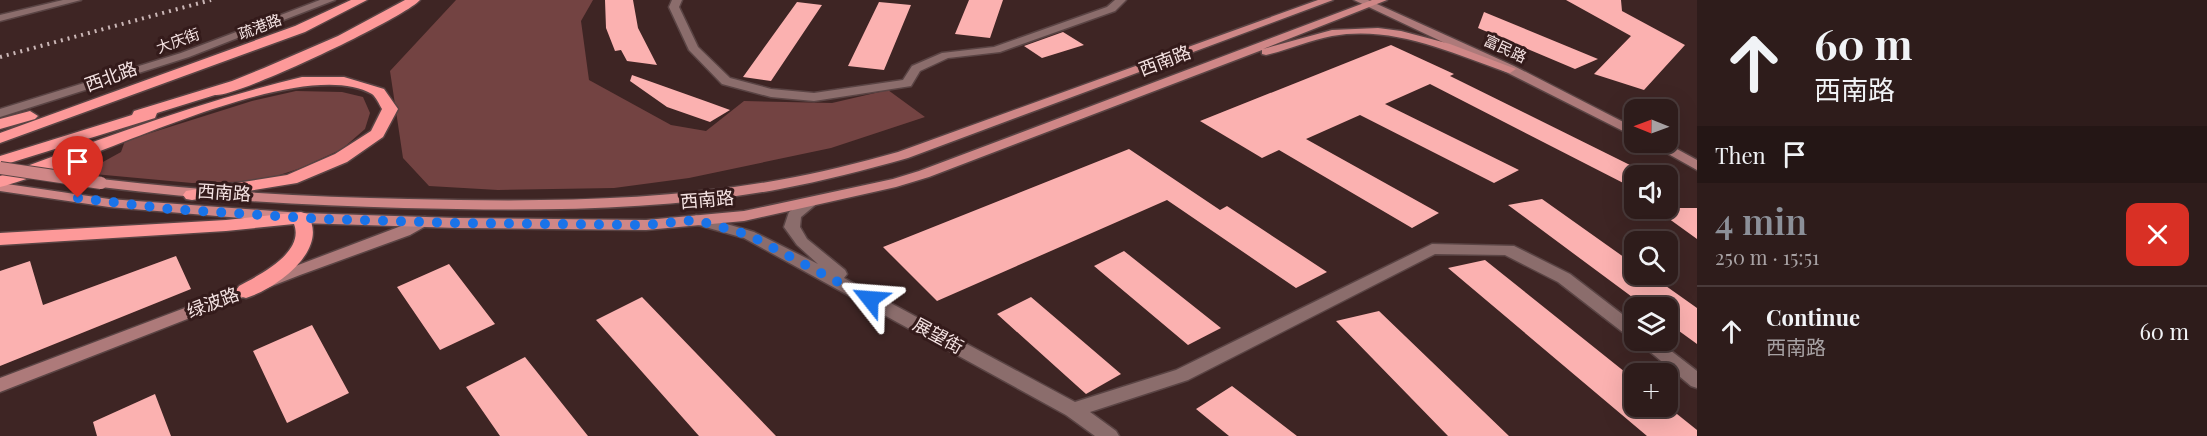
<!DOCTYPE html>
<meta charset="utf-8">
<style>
body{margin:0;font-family:"Playfair Display","Noto Sans SC",serif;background:#362524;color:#f1f3f6;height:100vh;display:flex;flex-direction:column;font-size:22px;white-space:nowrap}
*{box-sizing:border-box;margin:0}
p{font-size:20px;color:#a7a1a3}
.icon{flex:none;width:33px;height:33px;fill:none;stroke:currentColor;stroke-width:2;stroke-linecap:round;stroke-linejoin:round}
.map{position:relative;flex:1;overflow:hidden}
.drawer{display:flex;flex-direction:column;background:#2e1c1b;width:510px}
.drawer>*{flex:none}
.guide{background:#2e1c1b;color:#f1f3f6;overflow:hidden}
.needle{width:39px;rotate:271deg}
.tools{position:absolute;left:1624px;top:99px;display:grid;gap:12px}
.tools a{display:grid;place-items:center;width:54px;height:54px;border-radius:12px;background:#2e1c1b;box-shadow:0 6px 24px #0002,0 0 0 2px #493a3a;font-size:30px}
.pin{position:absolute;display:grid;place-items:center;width:51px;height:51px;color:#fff;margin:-62px -26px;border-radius:50% 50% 50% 0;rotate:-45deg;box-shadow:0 0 6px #0007}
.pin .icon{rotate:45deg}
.me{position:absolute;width:66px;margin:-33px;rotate:298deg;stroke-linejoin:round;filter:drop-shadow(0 0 4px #0008)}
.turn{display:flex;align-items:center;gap:21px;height:126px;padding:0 18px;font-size:27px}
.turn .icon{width:78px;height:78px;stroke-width:2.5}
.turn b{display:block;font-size:42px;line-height:51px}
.then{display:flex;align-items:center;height:57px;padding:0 18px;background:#0003;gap:12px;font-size:22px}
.round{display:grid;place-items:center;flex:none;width:63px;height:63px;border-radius:12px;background:#362524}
.head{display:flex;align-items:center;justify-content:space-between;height:102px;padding:0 18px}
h1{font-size:36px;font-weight:600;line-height:45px;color:#8c9099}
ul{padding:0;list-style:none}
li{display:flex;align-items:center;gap:18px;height:90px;padding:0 18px;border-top:2px solid #493a3a}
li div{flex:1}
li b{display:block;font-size:22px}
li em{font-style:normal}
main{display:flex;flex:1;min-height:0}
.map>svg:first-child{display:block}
.green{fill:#734342}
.building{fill:#fbb1b0}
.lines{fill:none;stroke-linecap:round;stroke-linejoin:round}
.street-casing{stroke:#5a4444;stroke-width:3}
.secondary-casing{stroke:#5a4444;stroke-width:3}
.primary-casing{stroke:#5a4444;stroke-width:3}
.highway-casing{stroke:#5a4444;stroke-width:3}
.street{fill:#8b6d6c;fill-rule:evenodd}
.secondary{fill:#ad7a7a;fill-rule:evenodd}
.primary{fill:#cf8787;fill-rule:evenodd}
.highway{fill:#fd9999;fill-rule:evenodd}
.rail{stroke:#cab6b6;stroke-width:4;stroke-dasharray:2 5;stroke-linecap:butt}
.primary-bridge-casing{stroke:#5a4444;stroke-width:14;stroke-linecap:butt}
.primary-bridge{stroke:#cf8787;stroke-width:12}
.route{stroke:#1a73e8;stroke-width:10;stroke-dasharray:0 18}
.labels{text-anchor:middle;stroke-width:6;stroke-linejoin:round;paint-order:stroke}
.far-street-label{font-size:15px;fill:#f4e2e2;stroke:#341b1b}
.street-label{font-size:18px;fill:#f4e2e2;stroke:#341b1b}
</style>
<main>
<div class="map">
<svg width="1697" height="436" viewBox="0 0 1697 436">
<rect width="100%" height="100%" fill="#3e2524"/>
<path class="green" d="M456 0H593L581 21 589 80 671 125 706 131 744 101 832 103 888 90 925 117 831 148 689 178 614 188 498 190 429 186 403 158 390 71Z
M296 91 342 92 363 97 370 113 365 129 342 149 301 168 261 181 192 183 83 173 121 152 125 141 252 101Z"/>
<path class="building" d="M605 0H633L638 28 657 65 627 61 621 50 615 51 606 28Z
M969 0H1003L990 38 955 34Z
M1566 0H1621L1622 11 1685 45 1644 90 1594 74 1631 36Z
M797 2 822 5 771 81 743 77Z
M879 2 911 5 884 70 848 66Z
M1484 12 1598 59 1575 69 1478 28Z
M1063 32 1084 45 1042 58 1024 46Z
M1391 45 1454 74 1450 76 1630 165 1645 176H1635V189L1430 84 1385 104 1519 170 1494 183 1360 115 1306 139 1439 213 1412 228 1279 150 1262 158 1200 121Z
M632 75 708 102 730 110 710 122 667 107 630 81Z
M1129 149 1220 210 1227 206 1327 272 1296 288 1167 200 937 301 883 247Z
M1668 191 1680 199 1674 208H1697V239L1654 208H1673L1668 206Z
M1542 199 1635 265V274H1649L1697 308V344L1668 323V308H1647L1508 205Z
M1124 251 1221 328 1188 345 1094 266Z
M176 256 191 289 0 366V271L30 261 43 305Z
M1485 260 1635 380V406H1667L1697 430V436H1647L1448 268Z
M449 264 495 324 440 350 397 287Z
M642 297 776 436H699L596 320Z
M1031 297 1121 374 1086 394 997 314Z
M1379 311 1509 436H1448L1336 321Z
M312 325 349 393 287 423 253 351Z
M525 357 588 436H500L466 387Z
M1232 386 1297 436H1229L1196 409Z
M155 394 171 436H97L93 422Z"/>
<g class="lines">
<g class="street-casing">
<path id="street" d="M63 0H81L0 21V15Z
M320 0H335L189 57 0 117V109L181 53Z
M672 0H682L679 7 698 47 730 78 771 89 814 93 903 80 912 66 942 53 994 47 1107 7 1115 0H1126L1115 11 1000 52 948 58 920 71 911 86 814 101 771 97 722 84 689 50 669 7Z
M813 197 820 201 801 217 800 227 807 239 845 270 847 274 844 278 1075 402 1176 370 1432 244 1514 246 1570 274 1635 324V339L1629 337 1558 282 1505 255 1435 254 1188 380 1090 412 1116 431 1119 436H1095L1066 415 744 238 691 223 688 220 696 215 754 232 818 264 797 245 784 227 789 212Z
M1636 340H1657L1697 371V388L1691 386Z"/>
</g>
<g class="secondary-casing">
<path id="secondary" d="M1354 0H1368L1514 66 1635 128V137L1506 72Z
M1647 142H1664L1697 160V170Z
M425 217 430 219 433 222 410 235 300 275 0 392V378Z"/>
</g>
<g class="primary-casing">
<path id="primary" d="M1318 0H1333L908 158C865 170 823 181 780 189 657 212 529 211 404 208 303 205 202 200 101 187L94 183 101 179C203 191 306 197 408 199 532 202 657 202 779 180 819 173 859 163 898 152Z
M1372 0H1387L1263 49 1332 30 1378 28 1401 31 1450 44 1516 69 1510 73 1506 72C1450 52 1392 25 1332 36 1310 40 1288 50 1266 55L1262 54V50L929 177 896 187 744 221 646 230 457 228 301 223 109 207 0 191V183L109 199 301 213 457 218 646 220 744 211 893 179 919 171Z"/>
</g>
<g class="highway-casing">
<path id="highway" d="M351 0H367L305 32 0 143V133L295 26Z
M405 0H420C404 18 236 98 215 95L157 113 155 118 0 166V156L132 115 134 111 232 81 264 68 338 36Z
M302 77H344L384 89 398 109 383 137 347 162 297 183 192 200 186 199 183 195 186 191 192 190 287 175 335 154 371 131 382 109C379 104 376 97 372 94 298 52 82 167 0 187V176C100 139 199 102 302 77Z
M30 111 38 116 35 119 0 129V119Z
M301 212 307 214C331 249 276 289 246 298L239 296 236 291 239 286C259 275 305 253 294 224L226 231 0 245V233L226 220Z"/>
</g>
<use href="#street" class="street"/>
<use href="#secondary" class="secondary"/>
<use href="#primary" class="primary"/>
<use href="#highway" class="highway"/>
<path class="rail" d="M0 57 211 0"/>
<g class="primary-bridge-casing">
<path id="primary-bridge" d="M0 168 101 183"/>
</g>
<use href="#primary-bridge" class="primary-bridge"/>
</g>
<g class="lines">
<path class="route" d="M78 198 170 209 322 219 457 223 646 225 696 220 749 235 870 299"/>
</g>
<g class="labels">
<g class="far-street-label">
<text transform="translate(260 27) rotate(-21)" y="5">疏港路</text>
<text transform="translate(178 41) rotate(-20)" y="5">大庆街</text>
<text transform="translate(1505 49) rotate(25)" y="5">富民路</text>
</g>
<g class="street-label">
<text transform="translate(1165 61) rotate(-21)" y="6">西南路</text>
<text transform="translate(111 77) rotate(-20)" y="6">西北路</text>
<text transform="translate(224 193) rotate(4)" y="6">西南路</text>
<text transform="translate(707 200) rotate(-5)" y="6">西南路</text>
<text transform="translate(213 303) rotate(-21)" y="6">绿波路</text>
<text transform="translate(938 336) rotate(29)" y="6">展望街</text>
</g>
</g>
</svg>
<div class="tools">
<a><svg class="needle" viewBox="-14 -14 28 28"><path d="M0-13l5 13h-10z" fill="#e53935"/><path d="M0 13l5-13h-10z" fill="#a7a1a3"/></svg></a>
<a><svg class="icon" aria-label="sound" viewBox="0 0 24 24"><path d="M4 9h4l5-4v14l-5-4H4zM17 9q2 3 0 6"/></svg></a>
<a><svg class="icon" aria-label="search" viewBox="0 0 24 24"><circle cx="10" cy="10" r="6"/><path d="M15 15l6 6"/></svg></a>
<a><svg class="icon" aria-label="layers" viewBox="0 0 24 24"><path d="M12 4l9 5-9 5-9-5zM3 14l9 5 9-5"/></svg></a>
<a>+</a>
</div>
<div class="pin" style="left:78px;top:198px;background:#d93025"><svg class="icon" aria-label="arrive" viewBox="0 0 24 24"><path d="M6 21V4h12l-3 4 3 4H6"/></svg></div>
<svg class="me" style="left:870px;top:299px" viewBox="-20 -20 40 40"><path d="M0-17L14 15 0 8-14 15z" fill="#1a73e8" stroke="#fff" stroke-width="4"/></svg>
</div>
<section class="drawer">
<div class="guide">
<div class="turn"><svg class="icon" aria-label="ahead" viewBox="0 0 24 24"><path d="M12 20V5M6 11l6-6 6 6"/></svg><div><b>60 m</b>西南路</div></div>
<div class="then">Then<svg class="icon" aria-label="arrive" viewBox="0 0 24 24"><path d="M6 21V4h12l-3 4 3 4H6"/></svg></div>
</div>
<div class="head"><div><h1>4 min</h1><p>250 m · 15:51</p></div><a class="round" style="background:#d93025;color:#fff"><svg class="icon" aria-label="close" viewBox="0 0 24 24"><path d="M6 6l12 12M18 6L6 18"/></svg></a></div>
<ul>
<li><svg class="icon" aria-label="ahead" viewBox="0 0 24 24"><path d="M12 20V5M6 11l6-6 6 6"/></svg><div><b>Continue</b><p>西南路</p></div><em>60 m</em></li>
</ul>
</section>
</main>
